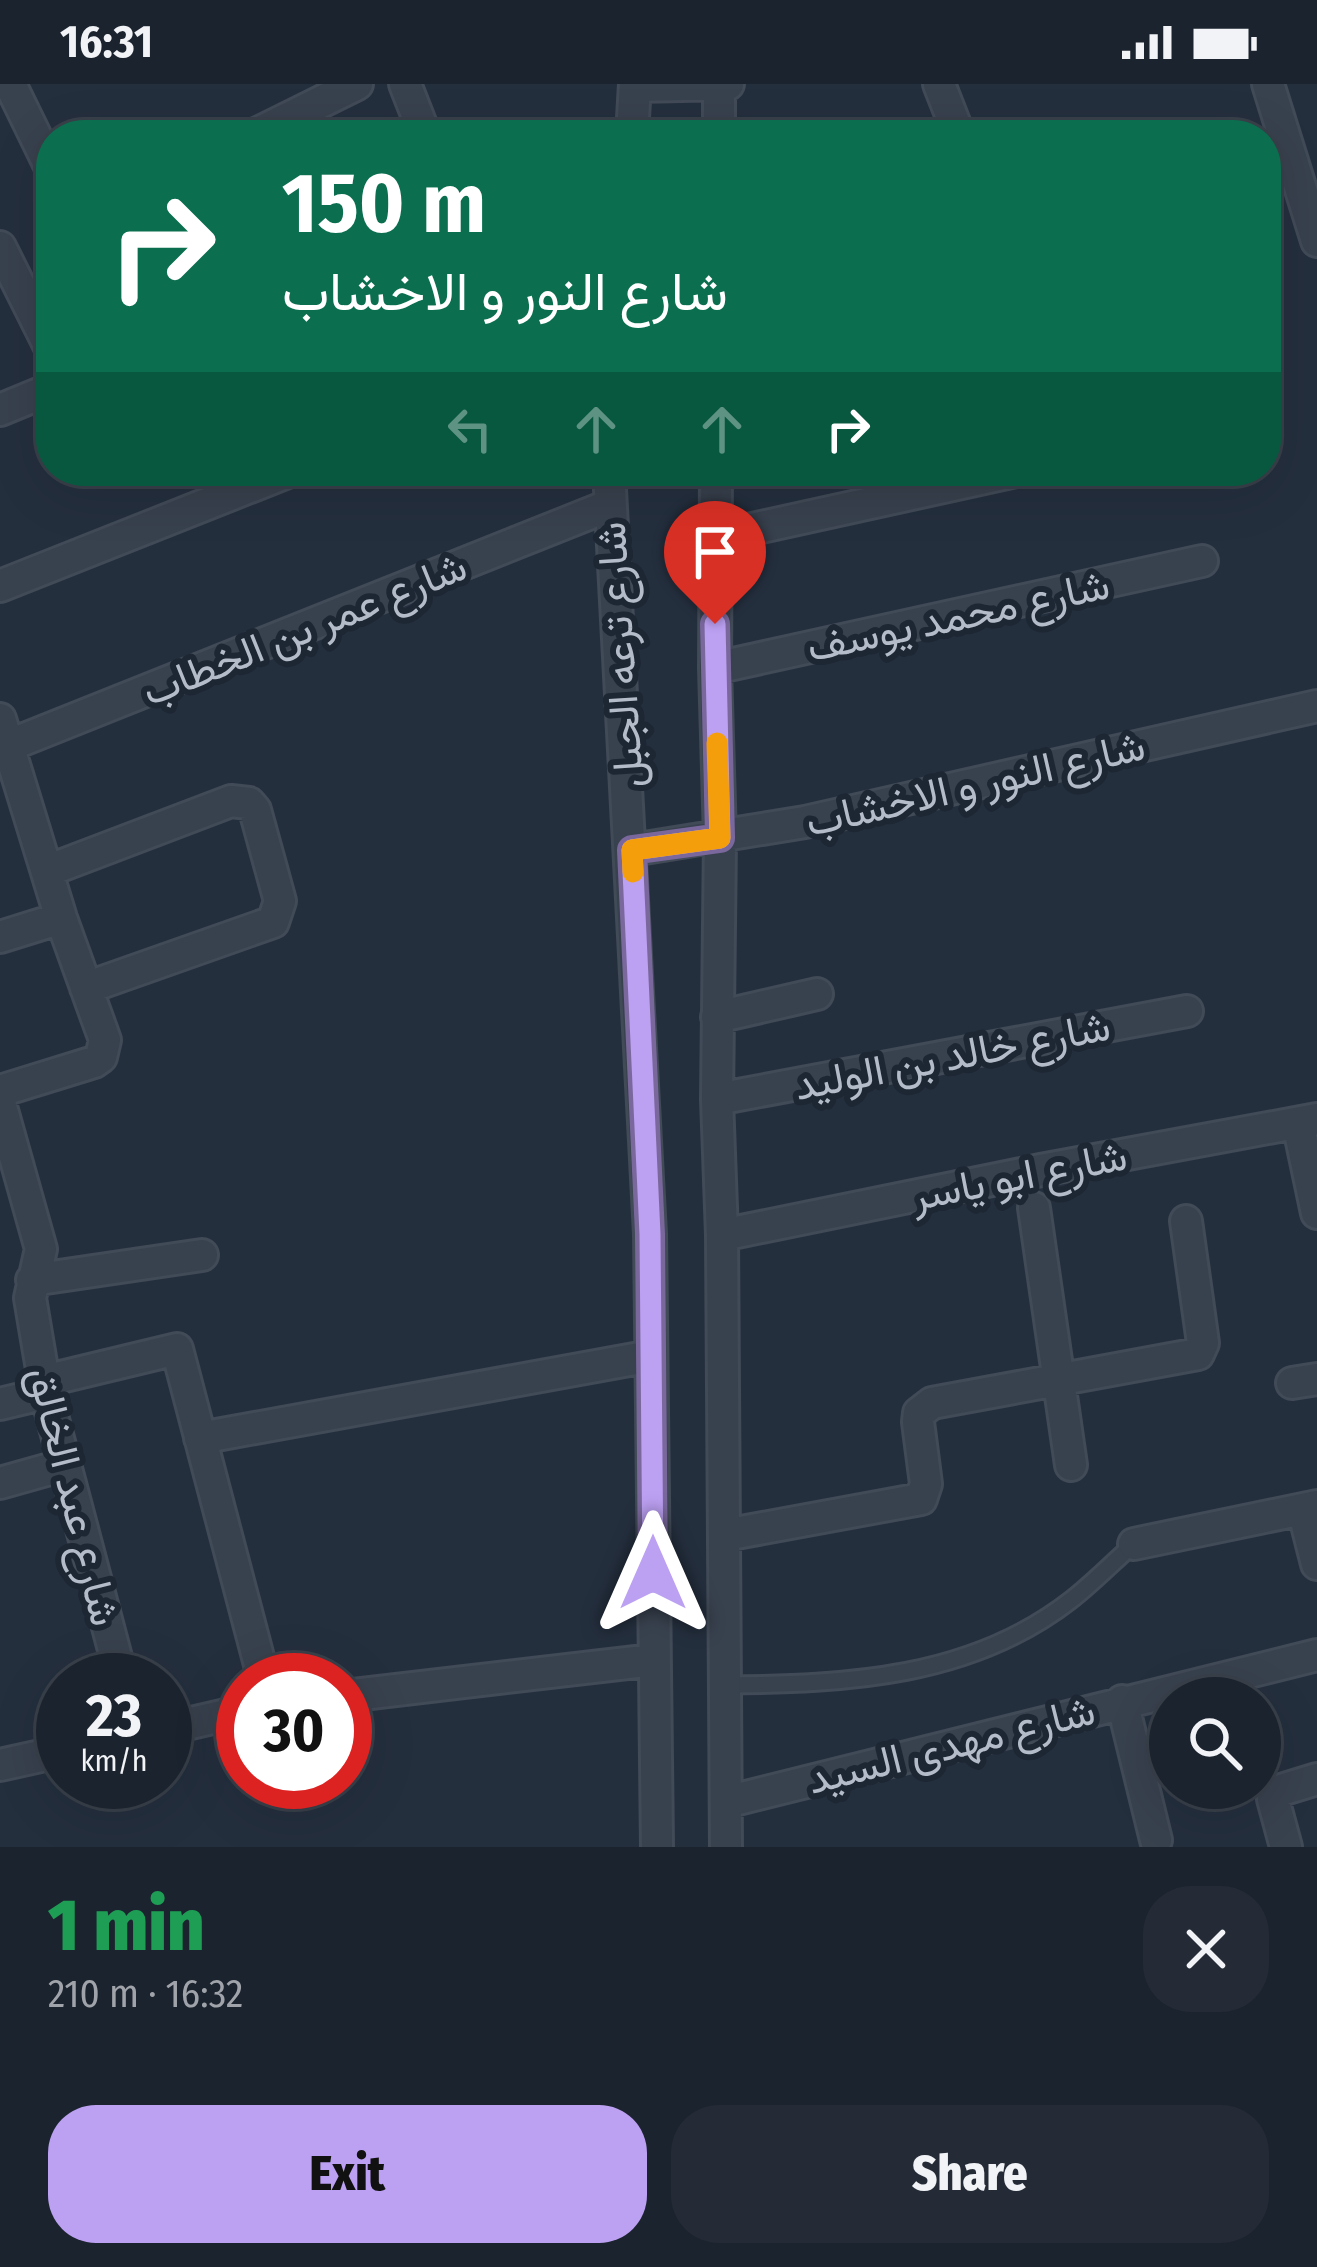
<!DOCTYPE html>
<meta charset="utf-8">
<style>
body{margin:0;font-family:"Fira Sans Condensed",Vazirmatn,sans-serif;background:#242b36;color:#f1f3f6;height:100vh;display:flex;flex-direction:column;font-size:45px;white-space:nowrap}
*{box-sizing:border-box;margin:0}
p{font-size:39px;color:#a0a4aa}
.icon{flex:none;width:66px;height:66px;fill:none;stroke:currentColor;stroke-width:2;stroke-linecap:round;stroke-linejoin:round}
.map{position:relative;height:1763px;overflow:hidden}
.panel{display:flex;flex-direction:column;background:#1b232e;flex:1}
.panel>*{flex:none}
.top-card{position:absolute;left:36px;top:36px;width:1245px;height:366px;border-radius:48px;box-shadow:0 12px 48px #0002,0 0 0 3px #39404a;background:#0b6e4f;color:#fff;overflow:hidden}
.tools{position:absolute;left:1149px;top:1593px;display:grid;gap:24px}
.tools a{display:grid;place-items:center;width:132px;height:132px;border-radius:50%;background:#1b232e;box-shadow:0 12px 48px #0002,0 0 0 3px #39404a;font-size:60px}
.speed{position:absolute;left:36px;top:1569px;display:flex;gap:24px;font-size:60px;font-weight:700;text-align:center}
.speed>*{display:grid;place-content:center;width:156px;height:156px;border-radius:50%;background:#1b232e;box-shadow:0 12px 48px #0002,0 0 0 3px #39404a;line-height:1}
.speed small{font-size:30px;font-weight:400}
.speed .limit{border:18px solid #d22;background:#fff;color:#111}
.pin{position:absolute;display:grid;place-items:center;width:102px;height:102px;color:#fff;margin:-123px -51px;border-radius:50% 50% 50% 0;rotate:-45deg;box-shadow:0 0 12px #0007}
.pin .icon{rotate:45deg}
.me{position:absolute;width:132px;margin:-66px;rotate:0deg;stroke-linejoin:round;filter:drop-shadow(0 0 9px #0008)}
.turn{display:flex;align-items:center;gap:42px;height:252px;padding:0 48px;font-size:54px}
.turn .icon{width:156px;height:156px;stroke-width:2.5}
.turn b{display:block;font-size:84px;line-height:102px}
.lanes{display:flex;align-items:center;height:114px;padding:0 48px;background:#0003;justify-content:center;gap:60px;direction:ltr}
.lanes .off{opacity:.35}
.round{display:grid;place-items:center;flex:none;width:126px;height:126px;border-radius:48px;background:#242b36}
.summary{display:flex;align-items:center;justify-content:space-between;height:204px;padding:0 48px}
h1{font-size:72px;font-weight:800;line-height:90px;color:#1e9e55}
.cta{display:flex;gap:24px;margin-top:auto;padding:24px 48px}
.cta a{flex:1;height:138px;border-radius:48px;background:#bca0f2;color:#111;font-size:48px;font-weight:800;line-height:138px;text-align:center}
.cta a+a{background:#242b36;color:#f1f3f6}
.status{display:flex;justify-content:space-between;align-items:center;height:84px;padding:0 60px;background:#1b232e;direction:ltr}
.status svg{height:33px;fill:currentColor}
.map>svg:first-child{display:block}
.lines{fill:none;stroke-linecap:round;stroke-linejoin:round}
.service-casing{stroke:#414a57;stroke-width:21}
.minor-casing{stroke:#414a57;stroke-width:36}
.service{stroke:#38414e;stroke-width:15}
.minor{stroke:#38414e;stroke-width:30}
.route-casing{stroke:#7a689d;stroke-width:30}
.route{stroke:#bca0f2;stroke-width:21}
.slow{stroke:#f59e0b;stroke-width:21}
.labels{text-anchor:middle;stroke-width:12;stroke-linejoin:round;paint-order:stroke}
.street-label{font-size:42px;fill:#b4bcc9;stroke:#1d2633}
</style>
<div class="status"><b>16:31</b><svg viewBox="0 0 49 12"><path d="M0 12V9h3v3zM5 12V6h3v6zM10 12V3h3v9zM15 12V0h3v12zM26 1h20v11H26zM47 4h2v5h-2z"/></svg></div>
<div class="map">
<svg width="1317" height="1763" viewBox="0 0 1317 1763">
<rect width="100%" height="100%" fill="#242f3e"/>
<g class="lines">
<g class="service-casing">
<path id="service" d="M725 1601C847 1600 971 1594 1071 1516 1093 1499 1113 1478 1134 1460"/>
</g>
<g class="minor-casing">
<path id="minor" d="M10 0 51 84
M405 0 425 51
M719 0V51
M939 0 959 51
M1268 0 1317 157
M635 2 728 0
M254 51 357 0
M632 51 635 0
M0 163 51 265
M0 326 51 305
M609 387 650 1150 657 1763
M716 387 715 584 720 754 717 1015 722 1151 726 1763
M716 453 1016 387
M0 502 290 387
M715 584 1202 477
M0 635 61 834 105 956 101 973 94 978 0 1007
M0 665 608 422
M632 766 805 738 1317 622
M47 787 231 717 249 719 255 726 280 817 273 838 86 904
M0 853 61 834
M717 933 817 910
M717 1015 1187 927
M0 1019 41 1165 30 1214 46 1309 122 1596
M1298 1039 1317 1129
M1034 1124 1071 1381
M722 1151 1041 1086 1317 1035
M32 1196 202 1171
M44 1297 177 1265 264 1596
M1292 1299 1317 1295
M0 1320 46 1309
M200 1354 651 1272
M0 1399 64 1381
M1303 1425 1317 1480
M725 1451 921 1415 926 1400 918 1338 919 1329 932 1319 1198 1270 1203 1259 1186 1137
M1134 1460 1317 1422
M345 1612 653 1576
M1122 1617 1156 1756
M165 1645 243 1627
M0 1681 63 1667
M726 1718 1317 1571
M1286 1763 1273 1715 1278 1707 1317 1695"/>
</g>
<use href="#service" class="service"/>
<use href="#minor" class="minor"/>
</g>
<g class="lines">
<g class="route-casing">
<path id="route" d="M653 1489 650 1150 632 766 720 754 715 540"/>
</g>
<use href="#route" class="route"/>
<path class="slow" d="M633 788 632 766 720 754 717 659"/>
</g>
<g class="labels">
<g class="street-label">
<text transform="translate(958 531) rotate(-12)" y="15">شارع محمد يوسف</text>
<text transform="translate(304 544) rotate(-22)" y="15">شارع عمر بن الخطاب</text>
<text transform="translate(619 571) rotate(-94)" y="15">شارع ترعه الجبل</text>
<text transform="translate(975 699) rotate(-13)" y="15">شارع النور و الاخشاب</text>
<text transform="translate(952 971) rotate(-11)" y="15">شارع خالد بن الوليد</text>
<text transform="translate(1019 1091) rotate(-11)" y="15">شارع ابو ياسر</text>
<text transform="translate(75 1412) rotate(76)" y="15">شارع عبد الخالق</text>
<text transform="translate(951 1660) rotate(-14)" y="15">شارع مهدى السيد</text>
</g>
</g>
</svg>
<div class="tools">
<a><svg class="icon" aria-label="search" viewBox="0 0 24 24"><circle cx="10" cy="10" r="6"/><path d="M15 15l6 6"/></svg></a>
</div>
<div class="speed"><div>23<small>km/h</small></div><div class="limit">30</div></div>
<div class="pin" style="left:715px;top:540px;background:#d93025"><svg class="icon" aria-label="arrive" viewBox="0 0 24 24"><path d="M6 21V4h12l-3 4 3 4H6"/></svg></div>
<svg class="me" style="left:653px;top:1489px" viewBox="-20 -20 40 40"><path d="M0-17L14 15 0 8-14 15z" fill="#bca0f2" stroke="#fff" stroke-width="4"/></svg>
<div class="top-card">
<div class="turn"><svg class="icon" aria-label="right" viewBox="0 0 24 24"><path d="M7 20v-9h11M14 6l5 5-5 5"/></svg><div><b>150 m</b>شارع النور و الاخشاب</div></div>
<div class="lanes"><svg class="icon off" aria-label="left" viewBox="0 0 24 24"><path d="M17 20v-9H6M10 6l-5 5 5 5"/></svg><svg class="icon off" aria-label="ahead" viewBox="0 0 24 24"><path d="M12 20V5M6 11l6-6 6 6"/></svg><svg class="icon off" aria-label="ahead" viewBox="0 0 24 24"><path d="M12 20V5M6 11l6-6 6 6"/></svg><svg class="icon" aria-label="right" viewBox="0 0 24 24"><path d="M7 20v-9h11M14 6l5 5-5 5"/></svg></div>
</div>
</div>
<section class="panel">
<div class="summary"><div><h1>1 min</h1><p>210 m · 16:32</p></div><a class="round"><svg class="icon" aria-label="close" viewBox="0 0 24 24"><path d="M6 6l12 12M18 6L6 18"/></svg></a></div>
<div class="cta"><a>Exit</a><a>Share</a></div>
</section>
